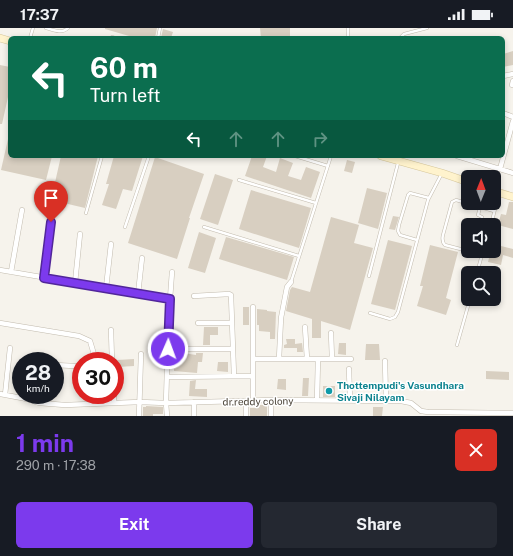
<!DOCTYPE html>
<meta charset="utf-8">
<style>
body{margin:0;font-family:"Public Sans",sans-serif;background:#242831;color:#f1f3f6;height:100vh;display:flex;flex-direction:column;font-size:15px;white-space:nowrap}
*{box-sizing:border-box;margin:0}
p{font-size:13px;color:#9ea1a6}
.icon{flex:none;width:22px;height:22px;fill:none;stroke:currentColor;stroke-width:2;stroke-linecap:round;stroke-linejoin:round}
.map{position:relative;height:388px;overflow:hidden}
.sheet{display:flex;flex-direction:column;background:#171b24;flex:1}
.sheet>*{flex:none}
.hud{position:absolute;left:8px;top:8px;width:497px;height:122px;border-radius:6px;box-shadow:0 2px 6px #0003;background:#0b6e4f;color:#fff;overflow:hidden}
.needle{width:26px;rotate:1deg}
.buttons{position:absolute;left:461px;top:142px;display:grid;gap:8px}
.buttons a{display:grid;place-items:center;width:40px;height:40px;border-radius:6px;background:#171b24;box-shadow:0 2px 6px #0003;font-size:20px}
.speed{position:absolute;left:12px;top:324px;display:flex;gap:8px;font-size:20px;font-weight:700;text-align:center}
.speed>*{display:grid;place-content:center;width:52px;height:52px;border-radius:50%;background:#171b24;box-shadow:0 2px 6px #0003;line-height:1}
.speed small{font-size:10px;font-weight:400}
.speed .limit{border:6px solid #d22;background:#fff;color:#111}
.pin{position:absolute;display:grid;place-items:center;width:34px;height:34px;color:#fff;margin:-41px -17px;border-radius:50% 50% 50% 0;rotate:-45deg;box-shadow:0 0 4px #0007}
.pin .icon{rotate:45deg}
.me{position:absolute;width:44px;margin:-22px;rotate:2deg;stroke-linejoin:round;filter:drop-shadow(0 0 3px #0008)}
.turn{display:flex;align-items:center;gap:14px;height:84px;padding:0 16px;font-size:18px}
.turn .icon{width:52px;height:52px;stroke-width:2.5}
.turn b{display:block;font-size:28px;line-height:34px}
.lanes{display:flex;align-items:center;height:38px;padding:0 16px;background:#0003;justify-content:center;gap:20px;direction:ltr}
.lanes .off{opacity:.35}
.round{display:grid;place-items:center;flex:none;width:42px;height:42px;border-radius:6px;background:#242831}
.head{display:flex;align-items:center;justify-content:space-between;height:68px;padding:0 16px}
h1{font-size:24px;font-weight:700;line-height:30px;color:#7c3aed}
.primary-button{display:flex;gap:8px;margin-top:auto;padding:8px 16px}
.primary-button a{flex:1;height:46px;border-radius:6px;background:#7c3aed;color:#fff;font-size:16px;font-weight:700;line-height:46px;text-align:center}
.primary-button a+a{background:#242831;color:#f1f3f6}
.status{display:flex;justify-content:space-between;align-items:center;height:28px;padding:0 20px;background:#171b24;direction:ltr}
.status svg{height:11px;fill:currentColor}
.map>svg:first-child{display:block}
.building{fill:#d8cfc1}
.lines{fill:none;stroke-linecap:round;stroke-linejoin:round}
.lane-casing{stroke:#c2bbae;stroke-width:3.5}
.street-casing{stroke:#c2bbae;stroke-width:5.5}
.secondary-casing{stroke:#d6c79b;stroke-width:8}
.lane{stroke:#fff;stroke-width:2.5}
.street{stroke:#fff;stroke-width:4.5}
.secondary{stroke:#fff3cd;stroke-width:7}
.route-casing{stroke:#51269a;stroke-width:10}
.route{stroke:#7c3aed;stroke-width:7}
.culture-dot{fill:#0f9aa8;stroke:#fff;stroke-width:1.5}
.labels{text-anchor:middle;stroke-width:3;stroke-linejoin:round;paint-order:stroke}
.culture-label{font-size:10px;font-weight:bold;fill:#0d838f;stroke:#fff;text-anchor:start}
.street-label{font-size:10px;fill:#4b4439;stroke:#fff}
</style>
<div class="status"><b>17:37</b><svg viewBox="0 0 49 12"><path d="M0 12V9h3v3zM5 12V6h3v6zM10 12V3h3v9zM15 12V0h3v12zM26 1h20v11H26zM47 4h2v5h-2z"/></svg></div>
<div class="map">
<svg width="513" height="388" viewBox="0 0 513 388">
<rect width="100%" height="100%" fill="#f6f3ec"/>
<path class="building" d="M105 0H157L155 10H136L105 1Z
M260 0H290V10H261Z
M163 1 173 4 171 10H161Z
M513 23V37L503 39V26Z
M0 37 10 39V60L2 96H0Z
M8 111H10V128H52L46 152 1 142Z
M61 128H98L85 180 51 172Z
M114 128H143L132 163 123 161 116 181 102 177 109 156H106Z
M252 128H267L263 139 276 144 280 130 293 135 288 148 301 152 306 139 320 144 311 170 245 148Z
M155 129 204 146 189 190H190L177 231 128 215Z
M347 132 355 134 352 145 344 143Z
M215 146 233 152 218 197 200 191Z
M367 160 387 165 378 201 358 195Z
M251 162 311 180 299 220 239 201Z
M509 174H513V201L498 197 501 186 506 187Z
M393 188 399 189 395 202 389 201Z
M331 189 359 197 354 215 373 220 350 302 321 293V310H312V291L286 283 290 262 292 259 310 264Z
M199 204 216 210 205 245 188 240Z
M226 209 294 229 287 252 219 231Z
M388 212 412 218 395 282 371 276Z
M430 217 458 224 446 270 451 272 446 287 417 278 423 258H420Z
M497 217 513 221V230L503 227 501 237 488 234 490 226 494 228Z
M243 279H249V297H243Z
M257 281 267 282V283L276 284 275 311H270V304L259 303V297H257Z
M204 299H218V307H210V317H203Z
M286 311H295V316L302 315 303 324H297V320H284V317L287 316Z
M339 315H346V327L338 326Z
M366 316H379L380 332H365Z
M172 325H183L196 327V325H203L202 334H198L197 345 174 343V333H172Z
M134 331V338L118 339 117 332Z
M218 334H228V344L217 343Z
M486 343 509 344V352L486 351Z
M303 350H309L308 368H302Z
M278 351H286V362L277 361Z
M196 352 195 361H207V369L189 368 190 353Z
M323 358H335V369H323Z
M259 377H267V388H250V380H259Z
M146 378 163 379V386H153V388H143V379H146Z
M373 379H383L382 388H373Z"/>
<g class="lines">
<g class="lane-casing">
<path id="lane" d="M46 0C53 2 62 6 68 0
M112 9 115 10
M30 10 33 0
M158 10 160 0
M348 10V0
M400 10 404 6 427 0
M295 128 328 138
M239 152 316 175
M480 179 478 187 482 189 483 193 482 197
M86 185 102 128
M491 197 499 165
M125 199 149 128
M204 199 299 228
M417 212 400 207 398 203 399 197 408 167 410 165 429 170
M468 223 445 217C442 214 442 211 443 207L452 174 456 172 494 183
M469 223 473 224 475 223
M477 245 483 223
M369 248 398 135
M291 254 331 128
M370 285 390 291 395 289 398 284 428 172 441 147
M457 317 470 271"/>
</g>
<g class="street-casing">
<path id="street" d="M503 48 513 46
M512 57 513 53
M503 85 513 89
M457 128 513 145
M500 141 513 93
M0 242 170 271 168 309 166 375 167 388
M11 244 22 182
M44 250 51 194
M75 255 80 206
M106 260 111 216
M138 266 142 230
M194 268 229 266 231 267 234 348
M170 271 172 244
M253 279V373
M0 295 79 308 90 313 96 333
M198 295H232
M305 299 307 331
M111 302 112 333
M331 305 332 331
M168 321H233
M253 331H351
M279 331 281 290 287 259 291 254
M385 333 386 373
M55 337 74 338 81 340
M349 341 350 372
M167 349 253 348
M0 366 27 371 39 375 65 377 140 374 166 375 271 372 401 373 411 375 421 383 428 384 513 385
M5 367 10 320
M39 367V375
M114 367V375
M271 372V388
M317 372 318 331
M139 388 141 326
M194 388V374
M246 388V373"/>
</g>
<g class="secondary-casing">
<path id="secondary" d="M0 10 10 13
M381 128 442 145 468 154
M494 163 513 169"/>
</g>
<use href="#lane" class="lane"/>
<use href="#street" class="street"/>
<use href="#secondary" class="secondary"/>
</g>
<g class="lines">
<g class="route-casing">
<path id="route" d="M51 194 44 250 170 271 168 321"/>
</g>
<use href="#route" class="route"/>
</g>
<circle class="culture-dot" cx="329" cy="363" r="4"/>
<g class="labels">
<g class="culture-label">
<text x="337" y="361">Thottempudi's Vasundhara<tspan x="337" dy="12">Sivaji Nilayam</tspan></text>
</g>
<g class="street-label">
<text transform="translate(258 373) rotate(-1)" y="4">dr.reddy colony</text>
</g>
</g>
</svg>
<div class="buttons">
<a><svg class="needle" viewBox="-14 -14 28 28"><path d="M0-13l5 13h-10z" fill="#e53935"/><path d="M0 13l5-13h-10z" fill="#9ea1a6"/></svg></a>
<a><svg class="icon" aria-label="sound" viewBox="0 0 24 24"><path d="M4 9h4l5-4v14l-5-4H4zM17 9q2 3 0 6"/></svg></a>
<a><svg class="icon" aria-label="search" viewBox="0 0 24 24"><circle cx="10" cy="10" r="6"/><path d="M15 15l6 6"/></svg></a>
</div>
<div class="speed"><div>28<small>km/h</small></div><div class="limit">30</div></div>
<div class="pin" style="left:51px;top:194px;background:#d93025"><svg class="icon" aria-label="arrive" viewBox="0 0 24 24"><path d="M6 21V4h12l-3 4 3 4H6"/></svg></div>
<svg class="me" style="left:168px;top:321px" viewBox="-20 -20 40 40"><circle r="17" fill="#7c3aed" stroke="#fff" stroke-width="3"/><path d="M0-11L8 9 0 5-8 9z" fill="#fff"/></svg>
<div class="hud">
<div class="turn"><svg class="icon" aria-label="left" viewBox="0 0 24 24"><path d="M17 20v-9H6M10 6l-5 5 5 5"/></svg><div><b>60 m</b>Turn left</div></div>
<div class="lanes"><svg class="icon" aria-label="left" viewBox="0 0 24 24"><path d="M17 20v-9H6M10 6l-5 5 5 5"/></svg><svg class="icon off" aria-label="ahead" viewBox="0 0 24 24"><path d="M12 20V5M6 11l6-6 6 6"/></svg><svg class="icon off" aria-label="ahead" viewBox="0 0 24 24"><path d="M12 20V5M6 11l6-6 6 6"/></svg><svg class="icon off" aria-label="right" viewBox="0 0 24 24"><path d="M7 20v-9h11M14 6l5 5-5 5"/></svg></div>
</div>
</div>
<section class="sheet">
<div class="head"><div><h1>1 min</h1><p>290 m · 17:38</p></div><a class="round" style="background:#d93025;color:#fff"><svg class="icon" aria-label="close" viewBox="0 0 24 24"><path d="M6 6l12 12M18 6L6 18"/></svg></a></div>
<div class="primary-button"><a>Exit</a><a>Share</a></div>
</section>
